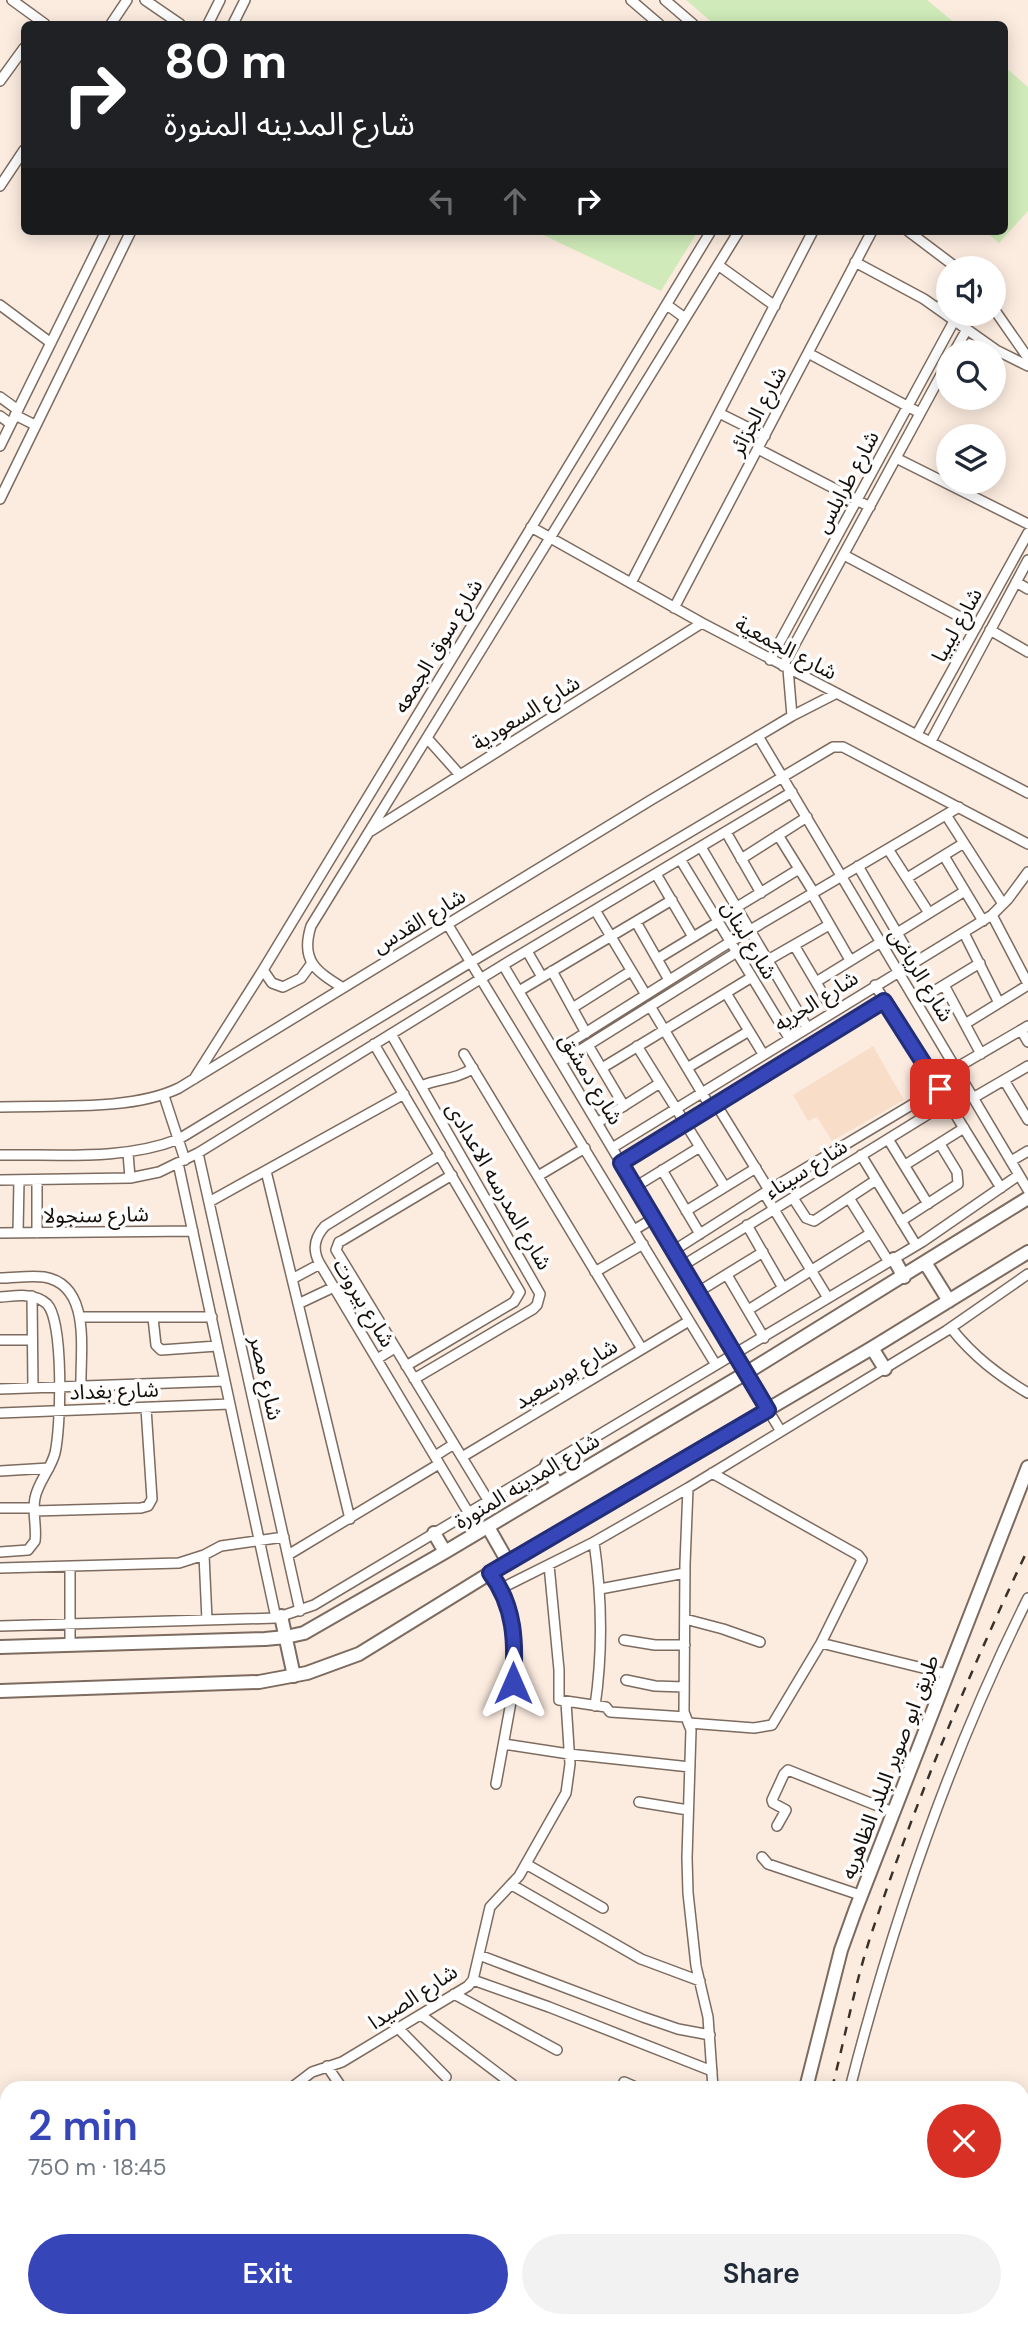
<!DOCTYPE html>
<meta charset="utf-8">
<style>
body{margin:0;font-family:"DM Sans","Noto Sans Arabic",sans-serif;background:#f2f2f3;color:#1f2937;height:100vh;display:flex;flex-direction:column;font-size:26px;white-space:nowrap}
*{box-sizing:border-box;margin:0}
p{font-size:23px;color:#747a83}
.icon{flex:none;width:38px;height:38px;fill:none;stroke:currentColor;stroke-width:2;stroke-linecap:round;stroke-linejoin:round}
.map{position:relative;flex:1;overflow:hidden}
.side{position:absolute;left:0px;top:2081px;width:1029px;height:247px;display:flex;flex-direction:column;background:#fff;border-radius:21px 21px 0 0;box-shadow:0 4px 18px #0003}
.side>*{flex:none}
.hud{position:absolute;left:21px;top:21px;width:987px;height:214px;border-radius:10px;box-shadow:0 4px 18px #0003;background:#202124;color:#fff;overflow:hidden}
.controls{position:absolute;left:936px;top:256px;display:grid;gap:14px}
.controls a{display:grid;place-items:center;width:70px;height:70px;border-radius:50%;background:#fff;box-shadow:0 4px 18px #0003;font-size:35px}
.pin{position:absolute;display:grid;place-items:center;width:60px;height:60px;color:#fff;margin:-30px;border-radius:14px;box-shadow:0 4px 10px #0006}
.me{position:absolute;width:77px;margin:-38px;rotate:0deg;stroke-linejoin:round;filter:drop-shadow(0 0 5px #0008)}
.turn{display:flex;align-items:center;gap:24px;height:147px;padding:0 28px;font-size:32px}
.turn .icon{width:91px;height:91px;stroke-width:2.5}
.turn b{display:block;font-size:49px;line-height:60px}
.lanes{display:flex;align-items:center;height:66px;padding:0 28px;background:#0003;justify-content:center;gap:35px;direction:ltr}
.lanes .off{opacity:.35}
.round{display:grid;place-items:center;flex:none;width:74px;height:74px;border-radius:37px;background:#f2f2f3}
.headline{display:flex;align-items:center;justify-content:space-between;height:119px;padding:0 28px}
h1{font-size:42px;font-weight:600;line-height:52px;color:#3646b9}
.primary-button{display:flex;gap:14px;margin-top:auto;padding:14px 28px}
.primary-button a{flex:1;height:80px;border-radius:42px;background:#3646b9;color:#fff;font-size:28px;font-weight:600;line-height:80px;text-align:center}
.primary-button a+a{background:#f2f2f3;color:#1f2937}
.map>svg:first-child{display:block}
.built{fill:#f8ddc9}
.green{fill:#d0ebb9}
.lines{fill:none;stroke-linecap:round;stroke-linejoin:round}
.street-casing{stroke:#7c6b5e;stroke-width:12}
.secondary-casing{stroke:#7c6b5e;stroke-width:16}
.street{stroke:#fff;stroke-width:9}
.secondary{stroke:#fff;stroke-width:12}
.rail{stroke:#39312b;stroke-width:2.5;stroke-dasharray:9 9;stroke-linecap:butt}
.route-casing{stroke:#232e78;stroke-width:18}
.route{stroke:#3646b9;stroke-width:12}
.labels{text-anchor:middle;stroke-width:7;stroke-linejoin:round;paint-order:stroke}
.street-label{font-size:21px;fill:#150f0a;stroke:#fdfdfd}
</style>
<div class="map">
<svg width="1028" height="2327" viewBox="0 0 1028 2327">
<rect width="100%" height="100%" fill="#fcece0"/>
<path class="built" d="M873 1046 904 1100 832 1141 817 1117 808 1121 793 1095Z"/>
<path class="green" d="M686 0H927L956 24H714Z
M1005 67 1028 87V211L999 243 985 231H1004Z
M535 231H698L661 291Z"/>
<g class="lines">
<g class="street-casing">
<path id="street" d="M12 0 45 24
M145 0 180 24
M631 0 659 24
M665 0 693 24
M111 24 127 0
M208 24 220 0
M233 24 245 0
M0 81 24 48
M0 186 24 150
M908 231 957 268
M855 262 924 299 996 350 1028 366
M718 265 775 306
M0 305 51 343
M667 305 685 318
M938 309 948 296
M994 309 1028 358
M954 352 966 331
M808 353 920 413
M0 397 18 410
M719 413 765 436
M15 415 35 425
M0 416 11 424
M0 446 106 231
M758 449 870 507
M896 458 1028 524
M0 499 131 231
M531 527 702 623 1028 793
M844 555 977 626
M1016 582 1028 589
M631 583 813 231
M674 608 872 231
M990 630 1028 652
M770 660 954 321
M783 666 948 362
M788 669 792 716
M917 734 1028 533
M758 736 1028 1190
M427 738 460 775
M931 741 1028 560
M946 815 1003 904
M371 831 702 623
M726 832 761 893
M778 835 814 893
M701 847 807 1027
M888 849 929 913
M944 856 983 921
M680 859 789 1038
M741 859 807 817
M858 866 914 962
M656 874 693 937
M907 878 964 843
M812 894 850 960
M737 907 799 869
M595 910 646 995
M992 915 1028 984
M636 922 669 980
M448 925 716 1365
M897 933 965 891
M964 933 999 1003
M794 945 833 1011
M527 951 542 977
M657 959 718 922
M768 960 829 925
M503 965 780 1430
M263 970 272 983 283 987 301 978 312 963
M552 971 586 1033
M816 982 881 942
M875 985 1001 1188
M944 985 981 1054
M343 988C316 971 300 961 311 926L739 231
M519 991 672 900
M726 993 763 1054
M916 1002 980 963
M650 1006 711 1108
M574 1007 631 971
M965 1024 1028 985
M1021 1030 1028 1042
M391 1034 540 1294 537 1305 533 1309 414 1379
M374 1044 520 1292 514 1302 406 1366
M588 1045 624 1106
M637 1046 725 1187
M555 1052 730 942 959 807
M464 1054 642 1349
M561 1062 737 952
M602 1068 752 977
M687 1068 749 1031
M956 1068 1028 1026
M194 1079 263 970 711 231
M1004 1080 1028 1120
M421 1086C439 1078 456 1080 473 1068
M164 1096 185 1160
M973 1098 1028 1066
M716 1104 769 1190
M0 1107C54 1105 132 1111 179 1088L651 800 792 716 835 694
M597 1123 660 1083
M888 1139 928 1204
M612 1148 992 915 1008 899 1028 872
M128 1153 130 1178
M198 1153 300 1611
M0 1155C59 1154 123 1161 179 1139L471 962 833 747H843L1028 844
M440 1155 325 1226C314 1238 312 1250 320 1264L468 1512
M861 1155 916 1245
M1011 1161 1028 1151
M178 1163 276 1618
M621 1163 885 1001
M905 1165 964 1128
M662 1170 700 1234
M266 1171 350 1519
M452 1175 343 1240 339 1242 336 1250 488 1500
M538 1176 585 1148
M0 1180 130 1178 159 1172 198 1153 503 965 792 792
M635 1187 700 1147
M764 1193 828 1298
M793 1198 806 1218 814 1221 876 1180
M849 1198 889 1262
M209 1202 404 1094
M686 1211 756 1168
M901 1221 958 1184 957 1172 940 1144
M747 1225 783 1288
M634 1230 654 1218
M0 1233 193 1231
M18 1233 19 1180
M37 1233V1180
M673 1251 764 1193 960 1076
M682 1266 948 1102
M595 1272 643 1244
M727 1275 764 1338
M0 1278C14 1278 30 1275 44 1277 92 1285 80 1351 81 1386
M292 1279 320 1264
M698 1292 763 1252
M32 1296 33 1388
M0 1297C16 1296 34 1292 47 1304 64 1321 61 1428 55 1453 51 1469 38 1482 35 1498 32 1512 37 1527 35 1541L28 1550 0 1552
M298 1304 334 1287
M344 1304 361 1293
M748 1310 871 1233
M80 1317H212
M153 1318 156 1345 161 1350 217 1346
M951 1328C973 1356 998 1375 1028 1393
M0 1340H32
M377 1359 395 1348
M0 1389 225 1381
M0 1413 230 1404
M435 1456 454 1444
M462 1457 689 1321
M0 1471 49 1468
M688 1488 685 1564 684 1712 691 1730 687 1858 688 1893 696 1966 708 2017 713 2088
M0 1508H34
M34 1511 141 1508 148 1506 152 1499 146 1408
M594 1542C602 1597 603 1651 595 1706
M204 1555 207 1620
M288 1555 439 1464
M549 1565 559 1670V1700L606 1707 610 1712 686 1717
M70 1567V1645
M0 1568 179 1563 204 1555 221 1546 284 1537
M490 1573 502 1588 510 1610 514 1664 511 1702 496 1784
M502 1588 594 1542 688 1488 946 1331 1028 1274
M600 1589 685 1573
M685 1619 723 1629 760 1642
M0 1626 276 1618 314 1605 922 1242 1019 1175
M624 1640 655 1645H685
M821 1643 947 1674
M626 1680 655 1686 684 1687
M689 1723 754 1728 772 1725 821 1643 862 1560 858 1555 712 1473
M504 1744 569 1754 690 1767
M639 1802 688 1810
M777 1826 786 1810 773 1803 772 1800 784 1774 788 1770 893 1812
M762 1857 768 1864 860 1895
M526 1864 603 1908
M512 1885 641 1959 700 1981
M479 1955 643 2017 678 2029 710 2035
M473 1980 549 2007 712 2071
M454 1994 557 2050
M421 2015 512 2084 511 2088
M398 2028 446 2077
M327 2066 342 2088
M624 2082 638 2088
M291 2088 312 2072 342 2062 468 1986 473 1980 490 1907 519 1876 566 1793 570 1764 566 1702
M850 2088C893 1920 951 1752 1028 1598
M6 2261 7 2277
M8 2320 9 2327
M42 2320 45 2327
M352 2320 361 2327
M475 2320 482 2327
M307 2327 313 2320
M499 2327 504 2320
M796 2327 797 2320"/>
</g>
<g class="secondary-casing">
<path id="secondary" d="M894 1259 904 1277
M926 1264 949 1301
M872 1348 885 1369
M547 1465 557 1485
M488 1527 508 1562
M434 1533 445 1552
M281 1616 294 1676
M0 1647 265 1639 286 1637 304 1633 445 1552 746 1373 1028 1198
M0 1691 259 1682 307 1673 359 1654 508 1562 872 1348 1028 1252
M806 2088 841 1950 855 1911 1028 1467
M756 2327 757 2320"/>
</g>
<use href="#street" class="street"/>
<use href="#secondary" class="secondary"/>
<path class="rail" d="M832 2088C845 2038 854 1987 870 1938 914 1805 968 1675 1028 1549
M785 2327 786 2320"/>
</g>
<g class="lines">
<g class="route-casing">
<path id="route" d="M513 1683C516 1643 515 1606 490 1573L768 1410 621 1163 884 1001 940 1089"/>
</g>
<use href="#route" class="route"/>
</g>
<g class="labels">
<g class="street-label">
<text transform="translate(758 411) rotate(-62)" y="7">شارع الجزائر</text>
<text transform="translate(847 482) rotate(-62)" y="7">شارع طرابلس</text>
<text transform="translate(957 625) rotate(-61)" y="7">شارع ليبيا</text>
<text transform="translate(438 646) rotate(-59)" y="7">شارع سوق الجمعه</text>
<text transform="translate(786 648) rotate(28)" y="7">شارع الجمعية</text>
<text transform="translate(526 713) rotate(-32)" y="7">شارع السعودية</text>
<text transform="translate(419 921) rotate(-31)" y="7">شارع القدس</text>
<text transform="translate(749 940) rotate(59)" y="7">شارع لبنان</text>
<text transform="translate(921 975) rotate(59)" y="7">شارع الرياض</text>
<text transform="translate(816 1001) rotate(-32)" y="7">شارع الحريه</text>
<text transform="translate(591 1079) rotate(59)" y="7">شارع دمشق</text>
<text transform="translate(806 1169) rotate(-32)" y="7">شارع سيناء</text>
<text transform="translate(499 1186) rotate(60)" y="7">شارع المدرسه الاعدادى</text>
<text transform="translate(96 1215) rotate(-1)" y="7">شارع سنجولا</text>
<text transform="translate(364 1303) rotate(59)" y="7">شارع بيروت</text>
<text transform="translate(566 1374) rotate(-31)" y="7">شارع بورسعيد</text>
<text transform="translate(266 1378) rotate(77)" y="7">شارع مصر</text>
<text transform="translate(114 1391) rotate(-2)" y="7">شارع بغداد</text>
<text transform="translate(527 1481) rotate(-31)" y="7">شارع المدينه المنورة</text>
<text transform="translate(890 1767) rotate(-69)" y="7">طريق ابو صوير البلد, الظاهريه</text>
<text transform="translate(413 1997) rotate(-33)" y="7">شارع الصيدا</text>
</g>
</g>
</svg>
<div class="controls">
<a><svg class="icon" aria-label="sound" viewBox="0 0 24 24"><path d="M4 9h4l5-4v14l-5-4H4zM17 9q2 3 0 6"/></svg></a>
<a><svg class="icon" aria-label="search" viewBox="0 0 24 24"><circle cx="10" cy="10" r="6"/><path d="M15 15l6 6"/></svg></a>
<a><svg class="icon" aria-label="layers" viewBox="0 0 24 24"><path d="M12 4l9 5-9 5-9-5zM3 14l9 5 9-5"/></svg></a>
</div>
<div class="pin" style="left:940px;top:1089px;background:#d93025"><svg class="icon" aria-label="arrive" viewBox="0 0 24 24"><path d="M6 21V4h12l-3 4 3 4H6"/></svg></div>
<svg class="me" style="left:513px;top:1683px" viewBox="-20 -20 40 40"><path d="M0-17L14 15 0 8-14 15z" fill="#3646b9" stroke="#fff" stroke-width="4"/></svg>
<div class="hud">
<div class="turn"><svg class="icon" aria-label="right" viewBox="0 0 24 24"><path d="M7 20v-9h11M14 6l5 5-5 5"/></svg><div><b>80 m</b>شارع المدينه المنورة</div></div>
<div class="lanes"><svg class="icon off" aria-label="left" viewBox="0 0 24 24"><path d="M17 20v-9H6M10 6l-5 5 5 5"/></svg><svg class="icon off" aria-label="ahead" viewBox="0 0 24 24"><path d="M12 20V5M6 11l6-6 6 6"/></svg><svg class="icon" aria-label="right" viewBox="0 0 24 24"><path d="M7 20v-9h11M14 6l5 5-5 5"/></svg></div>
</div>
<section class="side">
<div class="headline"><div><h1>2 min</h1><p>750 m · 18:45</p></div><a class="round" style="background:#d93025;color:#fff"><svg class="icon" aria-label="close" viewBox="0 0 24 24"><path d="M6 6l12 12M18 6L6 18"/></svg></a></div>
<div class="primary-button"><a>Exit</a><a>Share</a></div>
</section>
</div>
